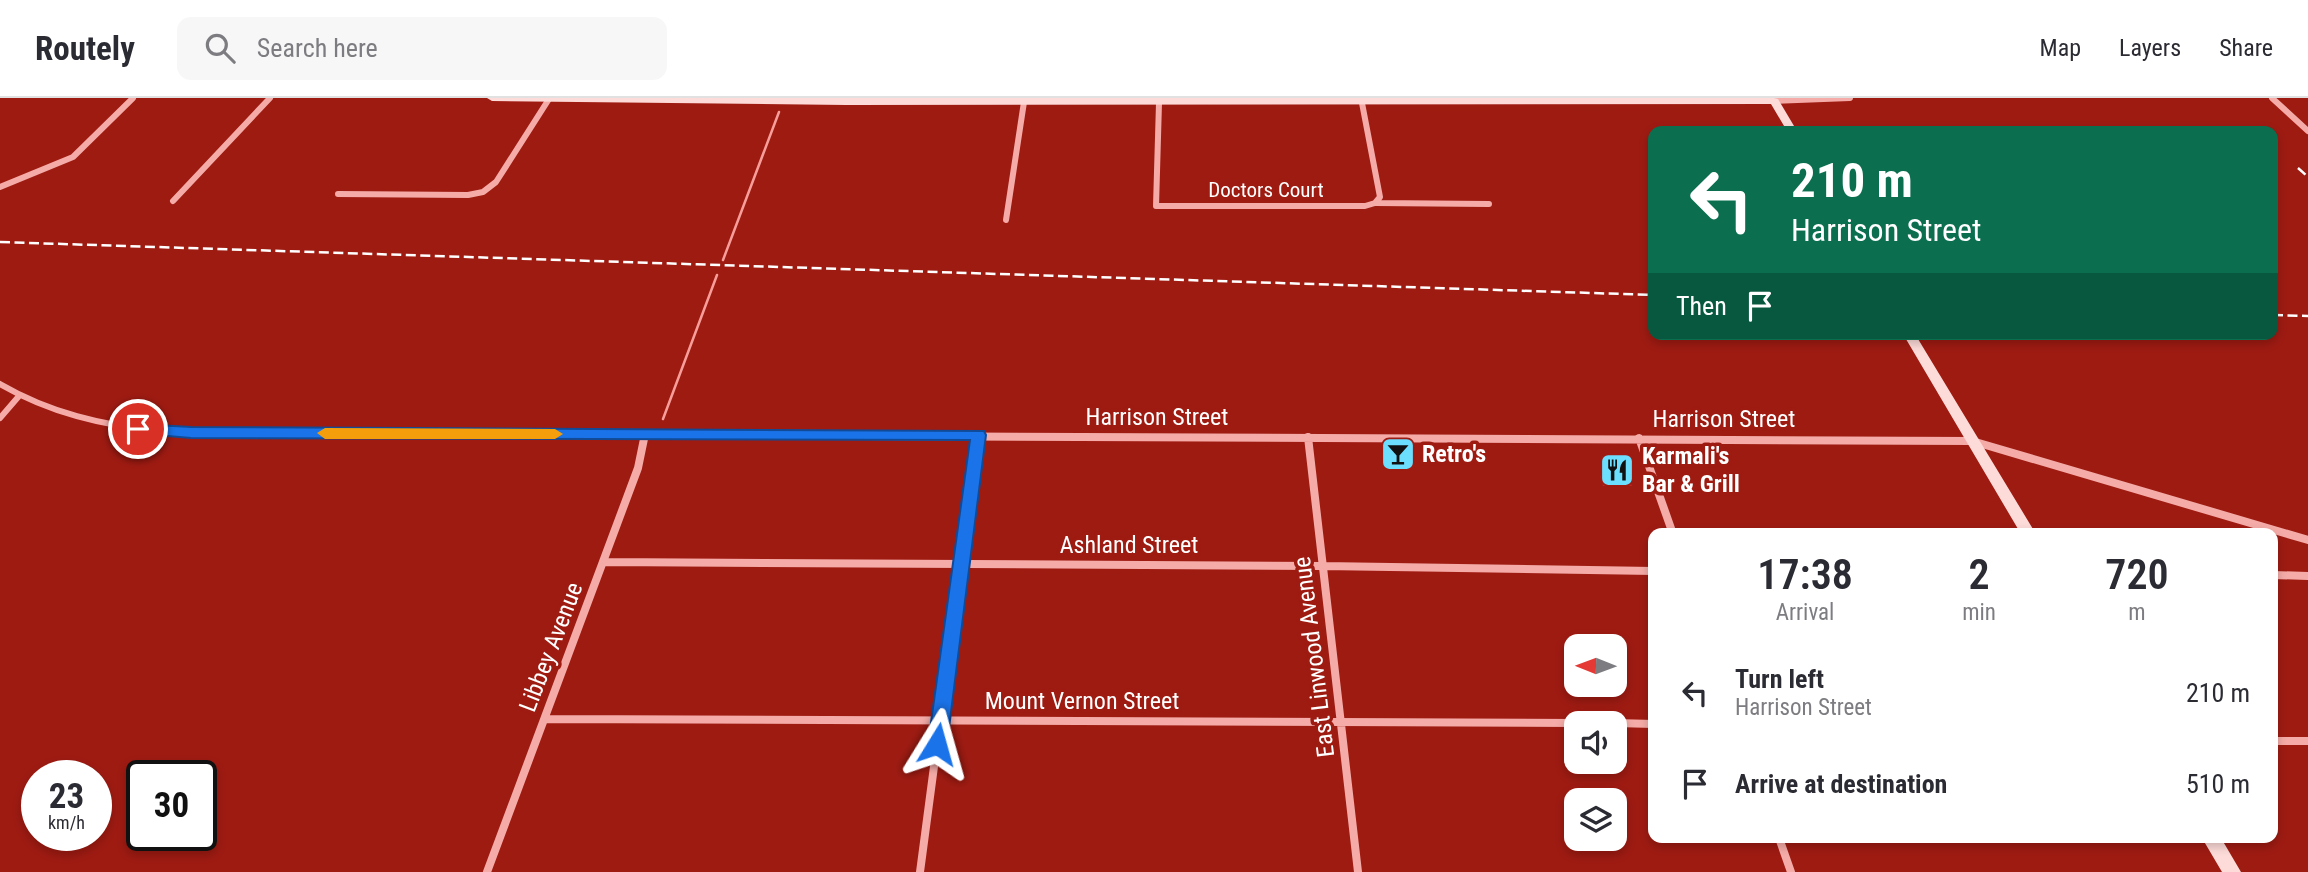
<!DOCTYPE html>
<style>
body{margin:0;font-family:"Roboto Condensed",sans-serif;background:#f7f7f7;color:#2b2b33;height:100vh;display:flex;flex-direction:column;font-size:26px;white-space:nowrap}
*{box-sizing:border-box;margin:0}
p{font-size:23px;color:#7c7c81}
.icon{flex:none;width:38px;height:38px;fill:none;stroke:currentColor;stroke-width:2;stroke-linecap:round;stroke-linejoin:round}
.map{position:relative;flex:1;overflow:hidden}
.details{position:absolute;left:1648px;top:430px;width:630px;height:315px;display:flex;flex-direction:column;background:#fff;border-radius:14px;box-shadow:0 4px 10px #0003}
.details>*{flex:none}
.top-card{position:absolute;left:1648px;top:28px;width:630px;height:214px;border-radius:14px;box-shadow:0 4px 10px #0003;background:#0b6e4f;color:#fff;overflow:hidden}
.needle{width:46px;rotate:271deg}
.tools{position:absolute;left:1564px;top:536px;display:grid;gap:14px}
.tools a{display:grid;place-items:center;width:63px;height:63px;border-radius:14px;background:#fff;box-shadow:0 4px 10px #0003;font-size:35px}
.speed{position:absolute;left:21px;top:662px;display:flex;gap:14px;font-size:35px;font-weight:700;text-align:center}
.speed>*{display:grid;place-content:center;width:91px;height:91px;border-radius:50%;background:#fff;box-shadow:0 4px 10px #0003;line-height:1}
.speed small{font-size:18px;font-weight:400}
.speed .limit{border:4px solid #111;border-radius:10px;background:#fff;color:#111}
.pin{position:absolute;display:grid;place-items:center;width:60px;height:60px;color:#fff;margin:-30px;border:4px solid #fff;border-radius:50%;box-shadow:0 2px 7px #0007}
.me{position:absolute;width:77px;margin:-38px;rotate:8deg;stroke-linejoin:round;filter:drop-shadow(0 0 5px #0008)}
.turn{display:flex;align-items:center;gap:24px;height:147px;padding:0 28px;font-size:32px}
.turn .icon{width:91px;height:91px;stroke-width:2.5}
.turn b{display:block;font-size:49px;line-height:60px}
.then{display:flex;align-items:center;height:66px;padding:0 28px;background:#0003;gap:14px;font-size:26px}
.eta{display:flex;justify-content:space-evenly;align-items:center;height:119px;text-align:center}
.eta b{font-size:42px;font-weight:600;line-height:49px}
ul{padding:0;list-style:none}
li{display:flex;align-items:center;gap:21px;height:91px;padding:0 28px}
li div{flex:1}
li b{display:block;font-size:26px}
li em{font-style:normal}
header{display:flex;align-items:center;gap:42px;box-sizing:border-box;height:98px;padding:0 35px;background:#fff;border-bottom:2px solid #e1e1e2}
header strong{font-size:33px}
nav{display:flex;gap:38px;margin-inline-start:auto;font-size:24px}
.search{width:490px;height:63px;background:#f7f7f7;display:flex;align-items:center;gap:18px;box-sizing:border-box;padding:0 24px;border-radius:14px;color:#7c7c81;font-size:26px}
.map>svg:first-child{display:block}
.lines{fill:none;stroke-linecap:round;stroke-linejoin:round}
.stream{stroke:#f89e9a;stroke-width:2.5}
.building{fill:#bd2920}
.minor-far1{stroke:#f5aca8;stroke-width:6}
.minor{stroke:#f5aca8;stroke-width:8}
.secondary{fill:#fddbd8;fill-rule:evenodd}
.rail{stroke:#fff;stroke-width:2.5;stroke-dasharray:10 4.5;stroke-linecap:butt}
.route{fill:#1a73e8;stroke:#114b97;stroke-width:2}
.slow{fill:#f59e0b}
.labels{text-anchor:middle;stroke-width:7;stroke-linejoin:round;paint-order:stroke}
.far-street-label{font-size:21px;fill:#fff;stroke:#9e1b12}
.street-label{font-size:24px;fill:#fff;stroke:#9e1b12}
.poi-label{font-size:24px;font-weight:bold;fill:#fff;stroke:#9e1b12;text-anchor:start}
</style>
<header>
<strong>Routely</strong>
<div class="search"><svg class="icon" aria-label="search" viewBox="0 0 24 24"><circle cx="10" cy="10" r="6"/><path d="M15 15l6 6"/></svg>Search here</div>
<nav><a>Map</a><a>Layers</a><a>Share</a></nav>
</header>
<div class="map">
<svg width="2308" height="774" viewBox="0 0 2308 774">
<rect width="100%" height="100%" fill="#9e1b12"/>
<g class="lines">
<path class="stream" d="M723 162 779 14
M663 321 717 177"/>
</g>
<path class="building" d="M1607 360H1619L1632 388H1603L1600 378H1612Z"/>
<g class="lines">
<path class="minor-far1" d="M1772 0 1774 3 1850 0
M2272 0 2308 33
M1159 5 1156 108H1365L1375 105 1380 99 1362 5
M0 89 73 59 133 0
M338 96 468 97 483 94 496 84 549 1
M173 103 270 0
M1376 105 1489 106
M1006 122 1024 4
M0 286C50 315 102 327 159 333
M0 320 19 298"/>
<path class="minor" d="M142 332 185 335 1972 343 2308 442
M1308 339 1358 774
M1639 340 1673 436
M604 464 1323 468 1654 473
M2273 477 2308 478
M545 621 1577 625
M1615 625 1654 626
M2273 643H2308
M1779 740 1791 774
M487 774 638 370 645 336
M920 774 978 337"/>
<path class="secondary" d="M487 0H1774L1778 1 1797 33H1787L1771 6 847 7 492 3Z
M1903 236H1915L2036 436H2021Z
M2202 740H2221L2241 774H2222Z"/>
<path class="rail" d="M2298 70 2308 79
M0 144 1654 197
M2273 217 2308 218"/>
</g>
<path class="route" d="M138 326 191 329 984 333 986 337 947 646 944 652 937 655 931 652 928 646 970 342 191 340 133 335 130 331 133 327Z"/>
<path class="slow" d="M325 330 555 331 563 336 555 341H325L317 335Z"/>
<defs>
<g id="bar-square" transform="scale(1.75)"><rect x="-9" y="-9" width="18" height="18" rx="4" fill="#6cdfff" stroke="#9e1b12"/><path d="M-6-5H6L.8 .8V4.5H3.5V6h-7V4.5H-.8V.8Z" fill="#111"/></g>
<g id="restaurant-square" transform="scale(1.75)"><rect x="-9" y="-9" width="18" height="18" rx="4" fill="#6cdfff" stroke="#9e1b12"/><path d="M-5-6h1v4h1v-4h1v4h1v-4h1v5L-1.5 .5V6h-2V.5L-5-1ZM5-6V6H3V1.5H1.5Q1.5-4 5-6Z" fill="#111"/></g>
</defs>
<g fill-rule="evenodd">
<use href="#bar-square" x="1398" y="356"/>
<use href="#restaurant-square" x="1617" y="372"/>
</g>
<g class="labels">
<g class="far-street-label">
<text x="1266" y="99">Doctors Court</text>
</g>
<g class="street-label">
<text x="1157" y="327">Harrison Street</text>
<text x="1724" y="329">Harrison Street</text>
<text x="1129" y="455">Ashland Street</text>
<text transform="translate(551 549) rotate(-69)" y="8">Libbey Avenue</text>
<text transform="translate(1314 559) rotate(-97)" y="8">East Linwood Avenue</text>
<text x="1082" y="611">Mount Vernon Street</text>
</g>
<g class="poi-label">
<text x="1422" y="364">Retro's</text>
<text x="1642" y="366">Karmali's<tspan x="1642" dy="28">Bar &amp; Grill</tspan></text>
</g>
</g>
</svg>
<div class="tools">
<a><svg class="needle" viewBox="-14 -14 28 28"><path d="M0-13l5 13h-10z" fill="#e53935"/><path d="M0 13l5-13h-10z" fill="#7c7c81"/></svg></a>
<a><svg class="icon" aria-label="sound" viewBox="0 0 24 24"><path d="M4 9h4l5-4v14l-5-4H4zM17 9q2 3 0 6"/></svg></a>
<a><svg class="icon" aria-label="layers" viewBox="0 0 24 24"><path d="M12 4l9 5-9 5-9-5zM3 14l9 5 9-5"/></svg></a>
</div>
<div class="speed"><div>23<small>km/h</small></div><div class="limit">30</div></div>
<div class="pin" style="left:138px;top:331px;background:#d93025"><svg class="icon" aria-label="arrive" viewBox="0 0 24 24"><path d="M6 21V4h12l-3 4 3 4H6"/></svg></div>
<svg class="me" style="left:937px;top:646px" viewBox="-20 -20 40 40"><path d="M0-17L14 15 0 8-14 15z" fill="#1a73e8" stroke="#fff" stroke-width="4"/></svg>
<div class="top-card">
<div class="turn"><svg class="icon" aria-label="left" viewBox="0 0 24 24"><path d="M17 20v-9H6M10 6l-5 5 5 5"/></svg><div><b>210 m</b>Harrison Street</div></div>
<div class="then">Then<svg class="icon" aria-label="arrive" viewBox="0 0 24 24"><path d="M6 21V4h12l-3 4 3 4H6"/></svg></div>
</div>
<section class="details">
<div class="eta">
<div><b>17:38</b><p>Arrival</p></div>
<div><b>2</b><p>min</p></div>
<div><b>720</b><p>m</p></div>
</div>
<ul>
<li><svg class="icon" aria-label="left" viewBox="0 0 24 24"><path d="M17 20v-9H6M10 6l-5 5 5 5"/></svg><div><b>Turn left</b><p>Harrison Street</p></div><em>210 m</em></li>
<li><svg class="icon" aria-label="arrive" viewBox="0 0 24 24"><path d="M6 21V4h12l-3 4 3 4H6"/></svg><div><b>Arrive at destination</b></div><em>510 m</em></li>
</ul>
</section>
</div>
